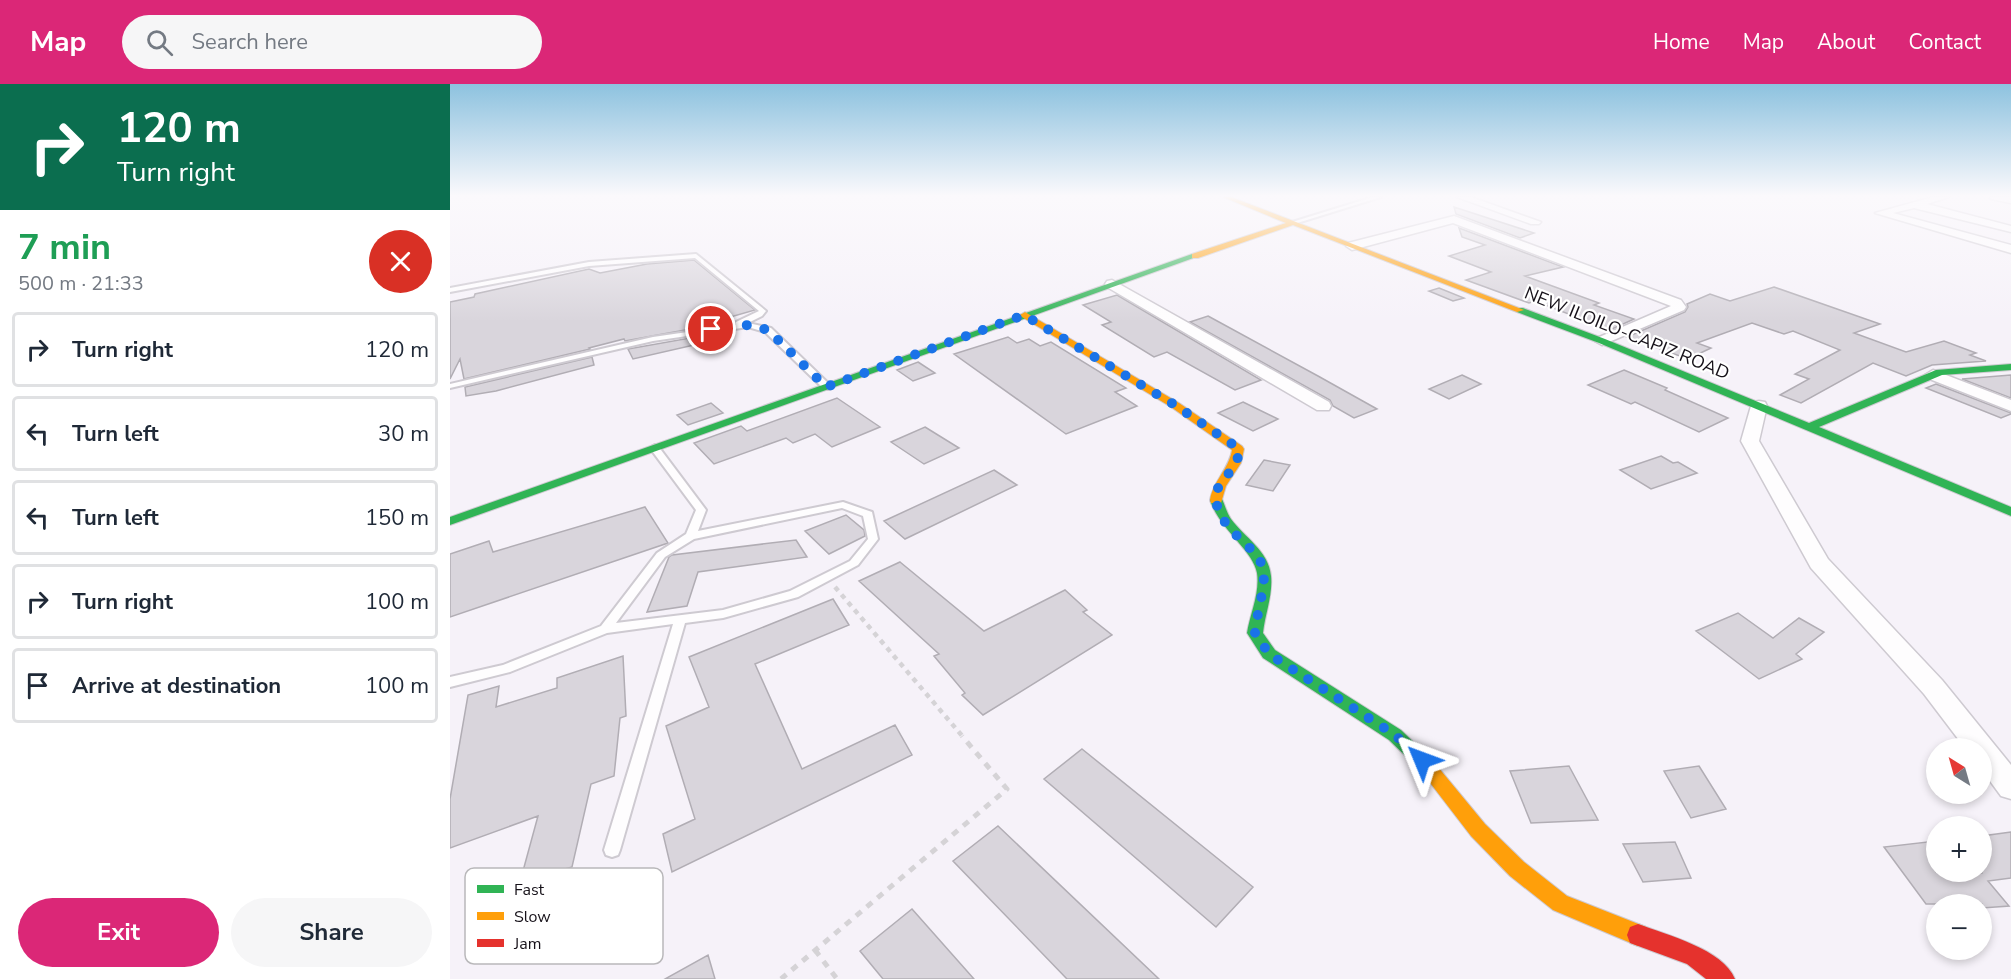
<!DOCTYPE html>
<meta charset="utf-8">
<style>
body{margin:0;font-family:"Nunito Sans",sans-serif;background:#f6f6f7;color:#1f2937;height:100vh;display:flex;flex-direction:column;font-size:22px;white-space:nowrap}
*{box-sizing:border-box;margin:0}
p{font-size:20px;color:#747a83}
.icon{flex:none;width:33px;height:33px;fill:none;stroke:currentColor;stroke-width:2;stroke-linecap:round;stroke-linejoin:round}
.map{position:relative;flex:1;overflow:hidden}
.sheet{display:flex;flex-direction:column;background:#fff;width:450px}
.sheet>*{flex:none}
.banner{background:#0b6e4f;color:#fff;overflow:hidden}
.needle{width:39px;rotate:323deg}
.buttons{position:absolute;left:1476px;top:654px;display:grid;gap:12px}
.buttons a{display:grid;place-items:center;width:66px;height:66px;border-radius:50%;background:#fff;box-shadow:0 3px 9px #0003;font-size:30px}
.pin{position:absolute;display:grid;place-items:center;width:51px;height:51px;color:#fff;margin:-26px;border:3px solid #fff;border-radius:50%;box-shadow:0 2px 6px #0007}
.me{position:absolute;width:66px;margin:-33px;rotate:314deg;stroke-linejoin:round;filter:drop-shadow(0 0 4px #0008)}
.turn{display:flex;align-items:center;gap:21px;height:126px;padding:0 18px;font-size:27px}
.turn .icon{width:78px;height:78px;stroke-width:2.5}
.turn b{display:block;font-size:42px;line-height:51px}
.round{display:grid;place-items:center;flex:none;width:63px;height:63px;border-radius:32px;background:#f6f6f7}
.summary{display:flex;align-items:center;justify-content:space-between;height:102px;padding:0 18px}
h1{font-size:36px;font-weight:700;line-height:45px;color:#1e9e55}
.primary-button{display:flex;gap:12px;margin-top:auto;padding:12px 18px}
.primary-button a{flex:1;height:69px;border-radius:36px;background:#db2777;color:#fff;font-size:24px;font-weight:700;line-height:69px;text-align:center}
.primary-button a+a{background:#f6f6f7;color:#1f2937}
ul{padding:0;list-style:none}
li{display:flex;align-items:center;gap:18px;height:75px;margin:0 12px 9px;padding:0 6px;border:3px solid #e0e1e3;border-radius:6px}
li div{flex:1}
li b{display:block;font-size:22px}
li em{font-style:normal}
header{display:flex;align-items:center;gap:36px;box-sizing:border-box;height:84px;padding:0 30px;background:#db2777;color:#fff}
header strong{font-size:28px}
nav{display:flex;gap:33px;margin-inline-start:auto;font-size:21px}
.search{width:420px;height:54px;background:#f6f6f7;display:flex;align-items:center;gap:15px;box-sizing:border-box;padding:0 21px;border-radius:33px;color:#747a83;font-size:22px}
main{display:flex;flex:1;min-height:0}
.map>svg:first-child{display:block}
.building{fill:#d9d5dc;stroke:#b1adb4;stroke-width:1.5}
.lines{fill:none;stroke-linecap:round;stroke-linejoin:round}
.lane-casing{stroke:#cecad1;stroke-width:4}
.street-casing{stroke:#cecad1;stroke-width:3}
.fast-casing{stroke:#cecad1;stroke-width:2}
.slow-casing{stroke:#cecad1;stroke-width:2}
.jam-casing{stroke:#cecad1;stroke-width:2}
.path-far1{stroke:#d5d3d6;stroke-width:4.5;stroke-dasharray:5 5;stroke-linecap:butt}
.path{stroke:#d5d3d6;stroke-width:5;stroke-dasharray:7 7;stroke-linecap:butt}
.lane{fill:#fefdfe;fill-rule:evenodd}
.street{fill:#fefdfe;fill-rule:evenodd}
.fast{fill:#30b455;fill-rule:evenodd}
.slow{fill:#ff9f0a;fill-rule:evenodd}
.jam{fill:#e5322d;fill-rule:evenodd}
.route{stroke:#1a73e8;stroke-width:10;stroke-dasharray:0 18}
.labels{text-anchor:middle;stroke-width:4.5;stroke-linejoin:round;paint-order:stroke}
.far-street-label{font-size:18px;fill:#161119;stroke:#fff}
.key{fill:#fff;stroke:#b9b8ba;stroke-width:1.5}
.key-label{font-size:16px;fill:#161119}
</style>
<header>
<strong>Map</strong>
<div class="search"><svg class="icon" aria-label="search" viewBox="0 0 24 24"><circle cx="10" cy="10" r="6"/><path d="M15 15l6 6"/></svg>Search here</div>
<nav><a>Home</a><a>Map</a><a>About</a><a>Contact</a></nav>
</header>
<main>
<section class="sheet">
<div class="banner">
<div class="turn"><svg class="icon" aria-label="right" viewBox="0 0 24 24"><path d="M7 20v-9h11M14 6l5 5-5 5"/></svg><div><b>120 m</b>Turn right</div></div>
</div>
<div class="summary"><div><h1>7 min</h1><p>500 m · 21:33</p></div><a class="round" style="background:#d93025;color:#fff"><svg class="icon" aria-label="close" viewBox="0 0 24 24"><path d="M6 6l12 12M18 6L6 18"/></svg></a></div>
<ul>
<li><svg class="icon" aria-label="right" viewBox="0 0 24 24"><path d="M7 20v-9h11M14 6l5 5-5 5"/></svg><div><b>Turn right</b></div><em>120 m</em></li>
<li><svg class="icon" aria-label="left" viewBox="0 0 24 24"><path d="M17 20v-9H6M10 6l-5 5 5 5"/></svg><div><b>Turn left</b></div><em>30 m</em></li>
<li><svg class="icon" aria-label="left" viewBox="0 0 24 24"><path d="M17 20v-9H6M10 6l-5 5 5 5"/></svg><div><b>Turn left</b></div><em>150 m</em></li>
<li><svg class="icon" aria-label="right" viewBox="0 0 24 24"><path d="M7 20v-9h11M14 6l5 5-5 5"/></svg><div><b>Turn right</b></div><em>100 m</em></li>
<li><svg class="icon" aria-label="arrive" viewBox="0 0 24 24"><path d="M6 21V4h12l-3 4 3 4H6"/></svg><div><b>Arrive at destination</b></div><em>100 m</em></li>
</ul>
<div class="primary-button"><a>Exit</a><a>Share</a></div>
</section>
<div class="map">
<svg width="1561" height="895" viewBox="0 0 1561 895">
<rect width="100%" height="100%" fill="#f6f2f9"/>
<path class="building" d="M1004 123 1084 149 1070 154 1006 130Z
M1009 144 1113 183 1075 192 1149 219 1144 221 1184 235 1160 246 1085 217 1079 219 1016 196 1041 188 999 172 1035 161 1012 153Z
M244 176 305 226 235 246 175 257 174 255 139 264 140 265 14 295 10 275 0 295V218L24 213 25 210 139 185 150 189 197 180Z
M1324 203 1430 240 1404 249 1456 268 1494 257 1526 269 1520 271 1536 277 1482 281 1456 292 1423 279 1351 319 1330 311 1359 295 1345 290 1390 266 1343 247 1334 250 1302 239 1247 259 1261 264 1238 275 1177 253 1235 228 1238 223 1237 220 1260 210 1280 217Z
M989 204 1014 214 1003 217 979 207Z
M667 211 811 296 785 306 717 268 704 273 652 241 661 238 633 221Z
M758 232 868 292 927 325 904 334 883 322 880 316 740 238Z
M558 253 567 259 579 255 590 262 601 258 676 304 665 308 687 322 616 350 504 270Z
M240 254 244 261 183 275 178 265Z
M142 273 144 281 46 307 16 312 15 303Z
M468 278 485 289 463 297 447 286Z
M1174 286 1217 304 1215 306 1278 334 1249 348 1185 318 1181 320 1138 301Z
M1012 291 1031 300 999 315 979 305Z
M1561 291V314L1512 295Z
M1486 300 1561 329V330L1551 334 1476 304Z
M387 314 430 343 382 363 365 350 343 359 336 354 264 380 244 359 291 342 297 347Z
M793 318 828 335 803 347 768 329Z
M261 319 273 329 238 341 227 331Z
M475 343 509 364 474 380 441 358Z
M1211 372 1223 379 1228 378 1247 389 1201 405 1170 386Z
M814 376 840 381 823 407 796 401Z
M544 386 567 401 455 455 434 437Z
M195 423 218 459 0 533V470L39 457 43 468Z
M396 431 414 446 415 452 379 470 355 447Z
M346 456 357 473 248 488 237 522 197 528 219 473 222 471Z
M450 478 534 547 615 506 637 526 633 528 662 551 533 631 512 611 515 609 484 572 489 570 409 497Z
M383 515 399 541 305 580 352 685 445 641 462 671 222 788 213 750 245 735 216 642 259 623 239 573Z
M1288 529 1323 554 1349 534 1374 548 1346 570 1352 575 1309 595 1246 547Z
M173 572 176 632 170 634 164 692 141 700 122 783 70 798 88 732 0 764V715L18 611 49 602 46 623 107 604V594Z
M632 665 803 803 766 843 594 695Z
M1119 682 1148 736 1081 739 1060 687Z
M1249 682 1276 725 1241 734 1214 687Z
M548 742 709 895H617L503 777Z
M1561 748V794L1538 797 1559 822 1532 824V820H1476L1434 763 1486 757V788L1532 789V752Z
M1225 758 1241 794 1193 798 1173 760Z
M462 825 524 895H433L410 867Z
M258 871 265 895H215Z"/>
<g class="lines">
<g class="lane-casing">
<path id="lane" d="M923 113H931L844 140 839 139Z
M246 170 316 227 312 232 298 239 321 244 380 301V305H374L315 248 298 243 203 257 0 304V300L203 253 286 241V238L309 227 245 174 139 182 0 208V204L139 178Z
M205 361 208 362 256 426 248 447 393 418 422 428 428 455 408 481 348 513 273 534 235 539 170 766 168 771 162 773 156 771 154 766 223 540 157 549 60 588 0 603V593L53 581 151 542 207 469 236 450 246 426 200 364ZM392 424 413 432 418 455 400 477 340 507 273 526 166 539 215 473 244 455Z"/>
</g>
<g class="street-casing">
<path id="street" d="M1007 113H1021L1091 138 1089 140H1081Z
M1483 113H1499L1477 120 1561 142V148L1464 124 1443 129 1561 161V169L1425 129Z
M1540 113H1561V119L1541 115Z
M1004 132 1231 216 1236 223 1234 226 1152 261 1145 257 1147 254 1221 222 1003 139 902 166 896 162 898 159Z
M662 196 879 318 881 322 879 326H867L657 203 655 200 657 197Z
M1483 286 1561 316V327L1477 294 1475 291Z
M1309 317 1315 318 1317 322 1309 357 1378 475 1492 596 1561 681V715L1551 712 1532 686V664H1515L1474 610 1361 484 1291 357 1301 322 1303 318Z"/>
</g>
<g class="fast-casing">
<path id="fast" d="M742 170 749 172 0 441V433Z
M1067 224H1073L1155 255 1359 339 1486 286 1561 280V286L1492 291 1369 343 1561 423V432L1149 259 1067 228Z
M766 412 771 413C775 420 776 428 781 435 794 453 819 467 821 492 823 511 815 530 813 549L825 566 951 646 983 677 986 682 983 687 977 690 971 687 939 656 813 574 797 549C800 530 810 509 807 489 803 466 769 445 760 416Z"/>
</g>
<g class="slow-casing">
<path id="slow" d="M773 113H781L1074 226 1067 228 843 141 748 174H742V170L836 139Z
M575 228 729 319 792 362 794 365 791 379 776 402 771 419H761L760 416C763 397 779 385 782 366L721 323 572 233 570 231Z
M977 674 983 677 1035 740 1074 778 1117 812 1196 843 1199 851 1196 859 1188 862 1103 826 1060 792 1021 752 971 687 968 682 971 677Z"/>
</g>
<g class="jam-casing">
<path id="jam" d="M1188 840C1217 851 1273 865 1285 895H1256L1237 880 1180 859 1177 851 1180 843Z"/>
</g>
<path class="path-far1" d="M385 503 514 654"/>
<path class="path" d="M365 866 387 895
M331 895 557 705 512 652"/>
<use href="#lane" class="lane"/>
<use href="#street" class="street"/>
<use href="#fast" class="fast"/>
<use href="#slow" class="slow"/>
<use href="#jam" class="jam"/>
</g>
<linearGradient id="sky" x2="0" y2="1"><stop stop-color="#8dc2df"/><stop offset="0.47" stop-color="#fbf9fc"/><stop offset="1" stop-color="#fbf9fc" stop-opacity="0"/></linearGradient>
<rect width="1561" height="238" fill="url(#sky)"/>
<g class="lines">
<path class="route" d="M261 245 298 241 318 246 376 303 574 231 725 321 788 364C792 387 763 395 766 417 772 450 806 460 813 484 817 500 806 531 805 549L819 570 945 651 972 676"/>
</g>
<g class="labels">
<g class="far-street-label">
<text transform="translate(1177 249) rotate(22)" y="6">NEW ILOILO-CAPIZ ROAD</text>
</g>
</g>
<rect x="15" y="784" width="198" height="96" rx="9" class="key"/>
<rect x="27" y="801" width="27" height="8" fill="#30b455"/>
<rect x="27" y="828" width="27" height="8" fill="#ff9f0a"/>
<rect x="27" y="855" width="27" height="8" fill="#e5322d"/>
<g class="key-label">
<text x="64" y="811">Fast</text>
<text x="64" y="838">Slow</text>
<text x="64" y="865">Jam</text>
</g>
</svg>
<div class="buttons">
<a><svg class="needle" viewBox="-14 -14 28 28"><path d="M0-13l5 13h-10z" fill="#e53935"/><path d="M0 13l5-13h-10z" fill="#747a83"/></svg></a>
<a>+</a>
<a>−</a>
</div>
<div class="pin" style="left:261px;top:245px;background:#d93025"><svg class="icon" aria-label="arrive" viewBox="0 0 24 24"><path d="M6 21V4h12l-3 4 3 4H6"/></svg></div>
<svg class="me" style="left:972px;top:676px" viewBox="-20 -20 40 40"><path d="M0-17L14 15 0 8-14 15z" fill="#1a73e8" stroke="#fff" stroke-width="4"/></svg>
</div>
</main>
